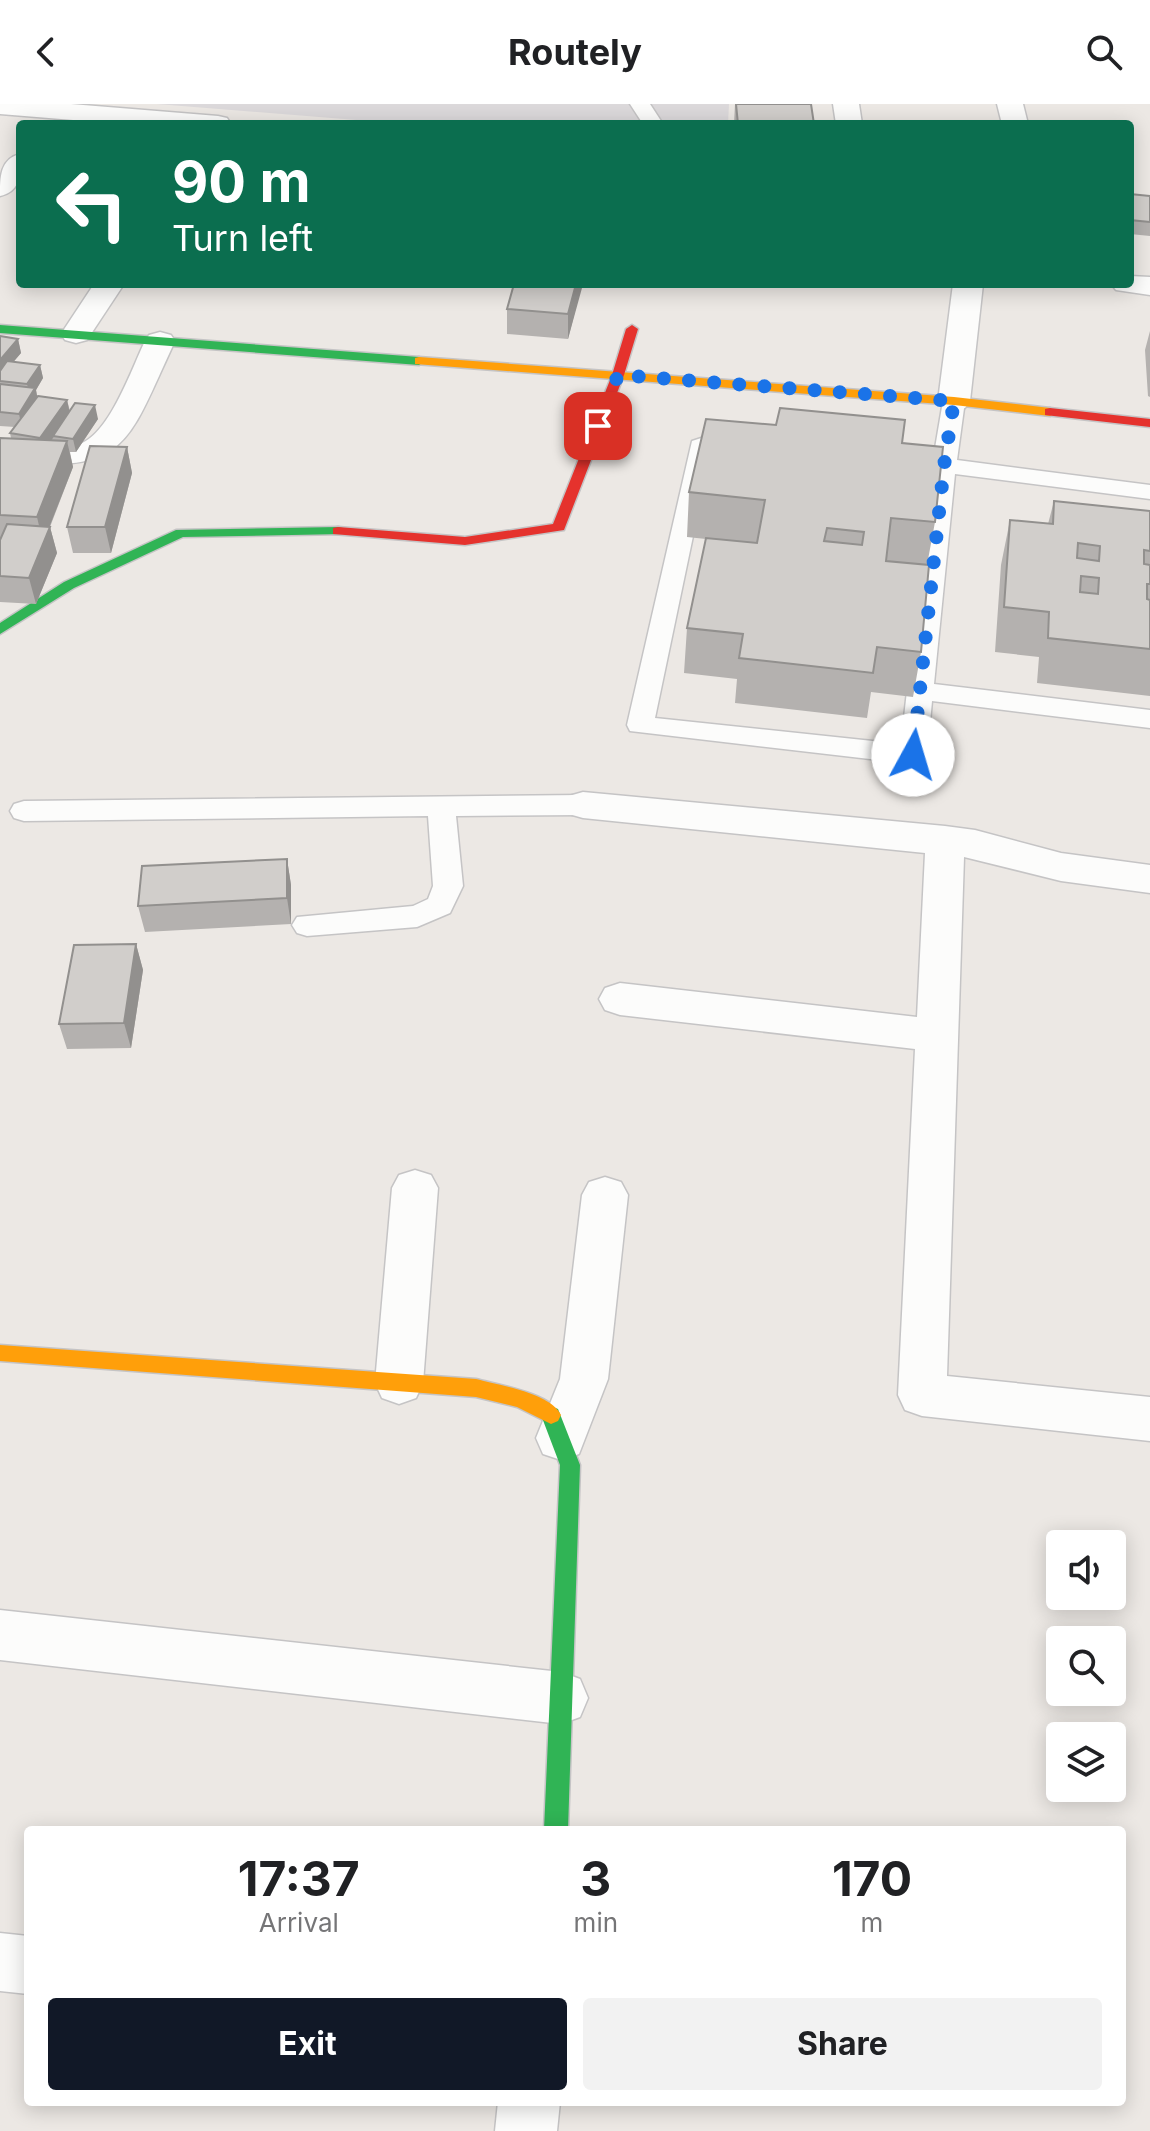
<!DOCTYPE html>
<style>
body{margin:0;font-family:Inter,sans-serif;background:#f2f2f2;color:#202124;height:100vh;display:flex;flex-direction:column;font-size:30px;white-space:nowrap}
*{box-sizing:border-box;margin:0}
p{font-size:26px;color:#757577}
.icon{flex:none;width:44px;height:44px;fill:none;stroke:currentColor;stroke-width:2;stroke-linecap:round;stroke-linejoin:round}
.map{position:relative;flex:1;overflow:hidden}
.panel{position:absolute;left:24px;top:1722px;width:1102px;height:280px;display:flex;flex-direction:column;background:#fff;border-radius:8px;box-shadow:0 4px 20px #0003}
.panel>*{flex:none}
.banner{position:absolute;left:16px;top:16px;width:1118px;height:168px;border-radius:8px;box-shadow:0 4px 20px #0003;background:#0b6e4f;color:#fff;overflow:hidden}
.fabs{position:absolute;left:1046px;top:1426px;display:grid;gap:16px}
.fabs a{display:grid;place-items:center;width:80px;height:80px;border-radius:8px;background:#fff;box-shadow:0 4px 20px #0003;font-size:40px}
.pin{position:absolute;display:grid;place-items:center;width:68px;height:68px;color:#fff;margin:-34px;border-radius:16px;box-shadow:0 4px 12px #0006}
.me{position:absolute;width:88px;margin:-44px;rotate:6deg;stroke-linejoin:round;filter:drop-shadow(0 0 6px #0008)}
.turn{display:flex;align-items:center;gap:28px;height:168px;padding:0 24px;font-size:36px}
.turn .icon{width:104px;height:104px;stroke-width:2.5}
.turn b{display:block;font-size:56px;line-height:68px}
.eta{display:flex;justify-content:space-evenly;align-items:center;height:136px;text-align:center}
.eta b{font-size:48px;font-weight:700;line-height:56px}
.button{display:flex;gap:16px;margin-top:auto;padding:16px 24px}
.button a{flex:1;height:92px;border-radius:8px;background:#111827;color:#fff;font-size:32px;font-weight:700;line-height:92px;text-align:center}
.button a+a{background:#f2f2f2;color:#202124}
header{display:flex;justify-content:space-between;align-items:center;height:104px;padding:0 24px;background:#fff;font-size:36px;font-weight:700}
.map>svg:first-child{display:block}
.industrial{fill:#dcd9db}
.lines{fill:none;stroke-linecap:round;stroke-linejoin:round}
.lane-casing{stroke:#c5c4c5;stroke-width:3}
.street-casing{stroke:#c5c4c5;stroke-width:3}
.fast-casing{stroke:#c5c4c5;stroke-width:3}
.slow-casing{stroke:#c5c4c5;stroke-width:3}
.jam-casing{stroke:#c5c4c5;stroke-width:3}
.lane{fill:#fcfcfb;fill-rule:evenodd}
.street{fill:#fcfcfb;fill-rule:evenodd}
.fast{fill:#30b455;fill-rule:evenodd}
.slow{fill:#ff9f0a;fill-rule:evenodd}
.jam{fill:#e5322d;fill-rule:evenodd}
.wall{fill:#b4b1af}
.shaded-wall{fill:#92908e}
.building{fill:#d1cecb;stroke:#92908e;stroke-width:2;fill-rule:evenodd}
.route{stroke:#1a73e8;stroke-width:14;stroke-dasharray:0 25.2}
</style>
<header><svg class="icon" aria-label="back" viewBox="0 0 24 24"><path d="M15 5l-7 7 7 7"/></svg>Routely<svg class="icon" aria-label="search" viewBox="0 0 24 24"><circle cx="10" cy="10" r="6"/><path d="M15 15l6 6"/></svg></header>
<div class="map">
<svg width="1150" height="2027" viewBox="0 0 1150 2027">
<rect width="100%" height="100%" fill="#ece8e4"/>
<path class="industrial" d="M157 0H729L728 20H406Z"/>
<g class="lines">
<g class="lane-casing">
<path id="lane" d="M630 0H650L663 20H643Z
M954 290 962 292 965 297 957 356 1150 381V395L955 370 934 580 1150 606V624L932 597 927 651 923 658 913 660 630 627 627 621 692 337 732 324 898 338 934 350 943 297 946 292ZM734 338 894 352 932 366 901 640 655 614 711 346Z
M583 691 593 694 597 701 593 708 583 711 456 712 463 782 450 809 417 823 307 832 297 829 292 821 297 813 413 802 428 795 433 782 428 712 24 717 14 714 10 707 14 700 24 697Z"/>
</g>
<g class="street-casing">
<path id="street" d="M0 0H71L218 12 227 14 231 20H122L0 10Z
M833 0H859L862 20H836Z
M997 0H1023L1028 20H1002Z
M20 50C20 69 22 87 0 92 0 73 0 55 20 50Z
M1130 172 1150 173V191L1116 186 1111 180H1130Z
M94 180H124L87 236 76 239 65 236 61 230Z
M953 180H983L970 297 965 304 954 306 943 304 938 297Z
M160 228 171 231 175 237C126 342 128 371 0 357V337C24 340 56 348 80 340 110 329 132 264 145 237L149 231Z
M583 688 945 722 975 726 1061 749 1150 761V789L1061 777 964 753 947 1272 1150 1293V1337L922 1312 905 1306 898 1291 915 945 620 911 605 906 599 895 605 884 620 879 917 913 925 749 583 714 569 710 564 701 569 692Z
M415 1066 431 1071 438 1084 423 1279 416 1294 399 1300 382 1294 375 1279 392 1084 399 1071Z
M605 1073 621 1078 628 1091 608 1275 579 1350 561 1356 543 1350 536 1334 560 1275 582 1091 589 1078Z
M0 1506 561 1568 580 1575 588 1594 580 1613 561 1620 0 1556Z
M0 1829 28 1832V1890L0 1887Z
M498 1998H560L557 2027H495Z"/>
</g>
<g class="fast-casing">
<path id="fast" d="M0 221 419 253 425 257 419 261 0 229Z
M338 423 343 424V430L183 433 74 484 0 530V519L64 478 176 426Z
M551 1302 558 1305 580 1361 568 1726H544L560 1361 541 1311 544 1305Z"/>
</g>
<g class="slow-casing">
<path id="slow" d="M419 253 954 293 1050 304 1056 308 1050 312 954 301 415 260V254Z
M0 1241 476 1275C498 1281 551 1289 561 1311L558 1317 551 1320 517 1303 476 1293 0 1257Z"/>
</g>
<g class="jam-casing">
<path id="jam" d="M632 221 638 225 624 271 564 426 465 441 333 430V424L338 423 465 433 553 420 612 271 626 225Z
M1050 304 1150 315V323L1045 311V305Z"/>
</g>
<use href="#lane" class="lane"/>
<use href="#street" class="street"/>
<use href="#fast" class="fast"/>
<use href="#slow" class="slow"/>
<use href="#jam" class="jam"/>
</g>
<path class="wall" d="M735 0H811L814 20H734Z
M1130 90 1150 92V132L1130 130Z
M514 180H582L568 235 507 230V205Z
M1150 227V293L1148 292 1145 246Z
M0 232 18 235 21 249 13 258 40 261 43 274 36 286 37 293 67 296 70 307 98 315 76 348H70L73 363 50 423 57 449 36 500 0 498V334H11L10 329 15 323 0 322Z
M902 339 935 418 927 461 921 548 913 593 871 588 867 614 735 599 737 575 684 569 687 524 706 435 687 433 689 388Z
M127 343 132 369 111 449H73L67 423Z
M1054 397 1150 407V592L1037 579 1039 553 995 548 1001 461 1010 416 1048 420Z
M287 755 291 781V820L145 828 138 802Z
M136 840 143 866 131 944 67 945 59 920Z"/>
<path class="shaded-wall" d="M576 180H582V184L568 235V210Z
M18 235 21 249 0 274V256Z
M40 261 43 274 36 286 38 297 22 324 19 310 30 292 27 280Z
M67 296 70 310 43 348 40 334Z
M95 301 98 315 76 348 73 335Z
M67 337 73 363 43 439 37 413Z
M127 343 132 369 111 449 105 423Z
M50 423 57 449 36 500 29 474Z
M287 755 291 781V820L287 794Z
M136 840 143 866 131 944 124 919Z"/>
<path class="building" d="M736 0H811L814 20H738Z
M1130 90 1150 92V118L1130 116Z
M514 180H576L568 210 507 205Z
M0 232 18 235 0 256Z
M7 257 40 261 27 280 0 277V267Z
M0 280 35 284 19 310 0 308Z
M38 292 67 296 40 334 10 329Z
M75 299 95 301 73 335 53 332Z
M780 304 905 316 902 339 943 343 935 418 891 414 886 457 929 461 921 548 877 543 873 569 739 554 743 530 687 524 706 434 757 439 765 396 689 388 706 315 776 321ZM827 424 864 428 862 441 824 437Z
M0 334 67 337 37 413 0 411Z
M90 342 127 343 105 423H67Z
M1054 397 1150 407V447L1144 446V460L1150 461V480H1147V495L1150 496V545L1048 534 1049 508 1004 503 1010 416 1053 420ZM1078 439 1100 442 1099 457 1077 454ZM1081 472 1099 474 1098 490 1080 488Z
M7 420 50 423 29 474 0 472V436Z
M287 755V794L138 802 142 762Z
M136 840 124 919 59 920 74 841Z"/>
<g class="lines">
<path class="route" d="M598 322 618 271 954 297 944 362 913 651"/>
</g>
</svg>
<div class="fabs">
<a><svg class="icon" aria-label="sound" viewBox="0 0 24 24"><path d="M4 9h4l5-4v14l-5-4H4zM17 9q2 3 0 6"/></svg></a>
<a><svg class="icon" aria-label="search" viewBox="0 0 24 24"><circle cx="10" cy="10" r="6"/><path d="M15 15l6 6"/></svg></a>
<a><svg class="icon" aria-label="layers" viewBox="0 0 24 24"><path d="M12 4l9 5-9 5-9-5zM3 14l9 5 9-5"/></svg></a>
</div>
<div class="pin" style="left:598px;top:322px;background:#d93025"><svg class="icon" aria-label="arrive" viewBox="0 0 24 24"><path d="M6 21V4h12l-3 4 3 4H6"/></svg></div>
<svg class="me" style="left:913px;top:651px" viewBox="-20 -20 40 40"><circle r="19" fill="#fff"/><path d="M0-13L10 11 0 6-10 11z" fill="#1a73e8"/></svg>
<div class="banner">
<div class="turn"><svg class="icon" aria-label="left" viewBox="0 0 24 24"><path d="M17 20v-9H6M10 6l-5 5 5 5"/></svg><div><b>90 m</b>Turn left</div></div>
</div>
<section class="panel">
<div class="eta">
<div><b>17:37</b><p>Arrival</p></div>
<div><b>3</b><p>min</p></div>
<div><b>170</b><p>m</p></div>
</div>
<div class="button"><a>Exit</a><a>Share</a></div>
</section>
</div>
